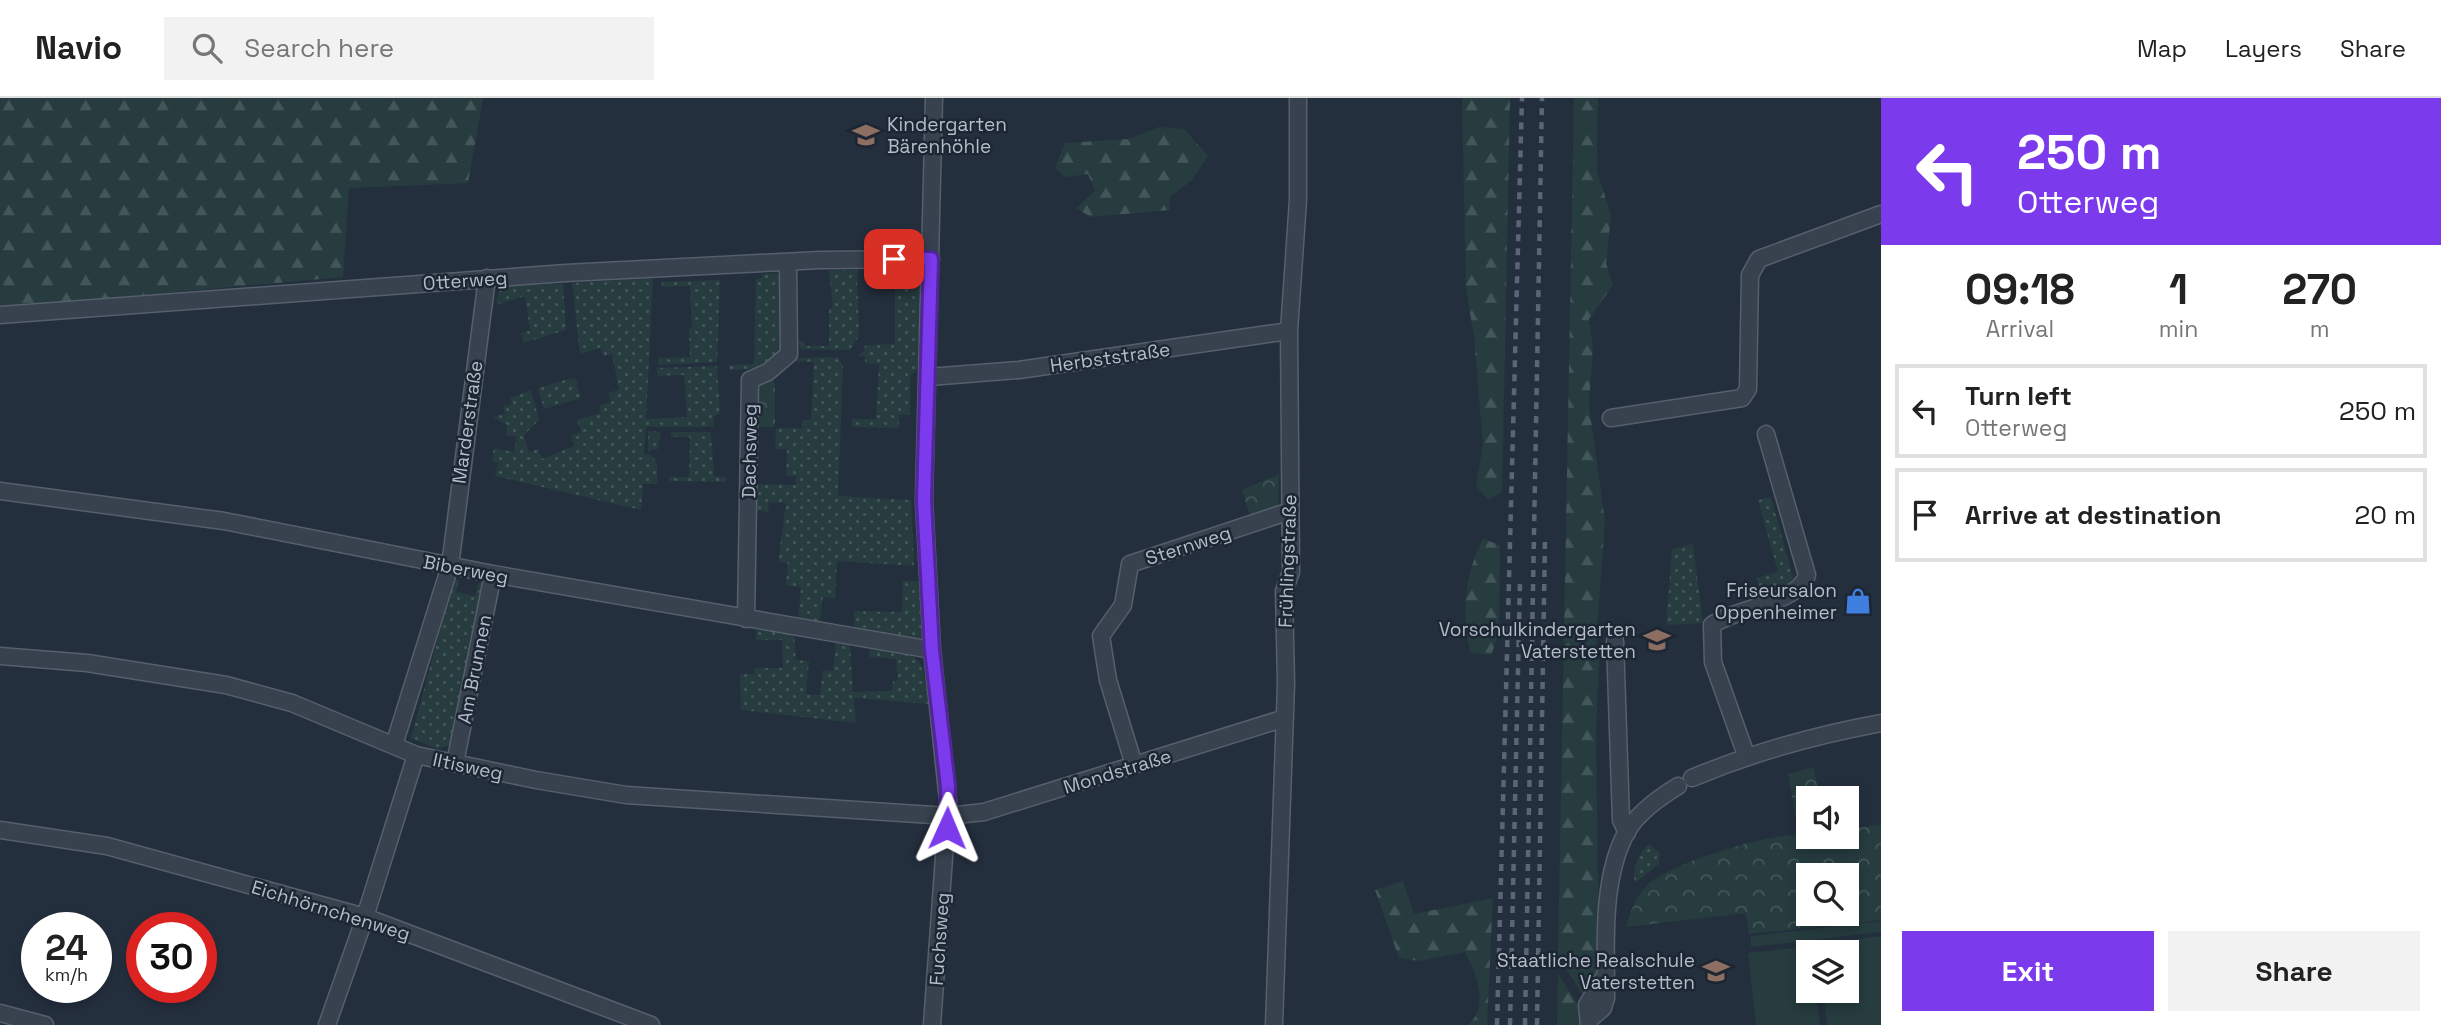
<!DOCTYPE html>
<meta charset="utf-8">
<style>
body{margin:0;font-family:"Space Grotesk",sans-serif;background:#f2f2f2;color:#222;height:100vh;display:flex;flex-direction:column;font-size:26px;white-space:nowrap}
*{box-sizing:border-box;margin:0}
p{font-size:23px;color:#767676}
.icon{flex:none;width:38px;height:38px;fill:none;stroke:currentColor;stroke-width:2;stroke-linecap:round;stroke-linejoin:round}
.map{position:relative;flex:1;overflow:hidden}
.drawer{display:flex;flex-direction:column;background:#fff;width:560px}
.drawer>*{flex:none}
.guide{background:#7c3aed;color:#fff;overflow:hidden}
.buttons{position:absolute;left:1796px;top:688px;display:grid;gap:14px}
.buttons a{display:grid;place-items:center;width:63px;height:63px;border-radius:0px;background:#fff;box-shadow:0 4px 10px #0003;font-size:35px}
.speed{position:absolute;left:21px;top:814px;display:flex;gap:14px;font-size:35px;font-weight:700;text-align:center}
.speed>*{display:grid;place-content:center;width:91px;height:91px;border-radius:50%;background:#fff;box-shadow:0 4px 10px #0003;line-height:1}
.speed small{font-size:18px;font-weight:400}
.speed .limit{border:10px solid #d22;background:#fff;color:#111}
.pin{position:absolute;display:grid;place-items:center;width:60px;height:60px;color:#fff;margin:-30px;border-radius:14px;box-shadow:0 4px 10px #0006}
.me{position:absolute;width:77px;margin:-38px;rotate:1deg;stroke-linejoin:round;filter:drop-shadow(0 0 5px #0008)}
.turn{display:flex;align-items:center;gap:24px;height:147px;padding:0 21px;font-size:32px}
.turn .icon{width:91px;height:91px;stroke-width:2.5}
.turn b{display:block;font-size:49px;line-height:60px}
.eta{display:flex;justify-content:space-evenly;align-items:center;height:119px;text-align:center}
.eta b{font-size:42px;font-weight:800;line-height:49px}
.cta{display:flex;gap:14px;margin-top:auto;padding:14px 21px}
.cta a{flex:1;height:80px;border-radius:0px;background:#7c3aed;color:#fff;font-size:28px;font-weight:800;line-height:80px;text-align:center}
.cta a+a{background:#f2f2f2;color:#222}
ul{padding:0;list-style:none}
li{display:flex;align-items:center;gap:21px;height:94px;margin:0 14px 10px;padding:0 7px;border:4px solid #e0e0e0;border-radius:0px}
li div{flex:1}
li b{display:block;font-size:26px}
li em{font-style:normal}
header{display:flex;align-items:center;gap:42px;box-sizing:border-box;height:98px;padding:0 35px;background:#fff;border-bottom:2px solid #e0e0e0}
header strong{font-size:33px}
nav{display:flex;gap:38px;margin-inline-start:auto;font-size:24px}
.search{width:490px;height:63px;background:#f2f2f2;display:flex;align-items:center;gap:18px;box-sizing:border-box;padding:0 24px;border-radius:0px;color:#767676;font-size:26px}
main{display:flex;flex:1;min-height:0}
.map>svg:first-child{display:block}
.grass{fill:url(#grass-dots)}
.forest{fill:url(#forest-firs)}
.park{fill:url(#park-crowns);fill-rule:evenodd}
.pitch{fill:#263c3f}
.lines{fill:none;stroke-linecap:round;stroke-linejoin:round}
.street-casing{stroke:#565f6c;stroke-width:19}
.street{stroke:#38414e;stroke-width:16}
.rail{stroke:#5a6575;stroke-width:4.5;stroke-dasharray:7 7;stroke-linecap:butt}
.route-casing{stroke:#51269a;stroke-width:18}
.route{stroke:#7c3aed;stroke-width:12}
.labels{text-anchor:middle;stroke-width:5;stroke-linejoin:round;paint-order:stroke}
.poi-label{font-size:19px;fill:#b4bcc9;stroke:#1d2633;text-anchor:end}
.street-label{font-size:19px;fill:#b4bcc9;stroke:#1d2633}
</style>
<header>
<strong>Navio</strong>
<div class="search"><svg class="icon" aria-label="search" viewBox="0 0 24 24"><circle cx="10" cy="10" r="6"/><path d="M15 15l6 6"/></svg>Search here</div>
<nav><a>Map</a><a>Layers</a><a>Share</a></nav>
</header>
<main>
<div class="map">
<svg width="1881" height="927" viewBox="0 0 1881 927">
<defs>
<pattern id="grass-dots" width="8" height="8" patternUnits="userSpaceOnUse" patternTransform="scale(1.75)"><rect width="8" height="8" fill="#263c3f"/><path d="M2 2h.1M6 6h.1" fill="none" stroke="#435659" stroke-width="1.8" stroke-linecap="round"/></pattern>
<pattern id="forest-firs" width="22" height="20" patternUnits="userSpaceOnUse" patternTransform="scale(1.75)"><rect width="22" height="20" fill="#263c3f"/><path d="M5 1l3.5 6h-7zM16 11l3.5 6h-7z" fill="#435659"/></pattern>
<pattern id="park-crowns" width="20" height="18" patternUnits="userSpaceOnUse" patternTransform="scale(1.75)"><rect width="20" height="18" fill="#263c3f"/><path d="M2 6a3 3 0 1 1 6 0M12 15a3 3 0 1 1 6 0" fill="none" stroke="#435659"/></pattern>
</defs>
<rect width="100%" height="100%" fill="#242f3e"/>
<path class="grass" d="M857 172 859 238 850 252 801 251 798 243H804L805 248H829V211L833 210 829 173Z
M895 172 913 171 921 177 920 268 910 278V317H899V330L852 329V321H876L879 266 865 265V258H857L864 253 865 247 895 246Z
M785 175V244L767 270 729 272V267L754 266 756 181 762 180V176Z
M653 180 646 321 687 319 684 277 657 278V270L717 268 720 315 714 318V329H646L644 356 651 357 657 365V386H643L641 412 495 378 498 365 492 363 494 350 514 354 517 339 506 337 507 327 493 319 505 316 503 308 512 306 510 300 531 292 539 322 524 337 529 354 538 351 542 361 574 348 571 337 581 334 577 322 601 315 599 307 611 304 608 295 619 292 612 256 603 258 600 250 580 256 572 185Z
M720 182 717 264 658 267V260L690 259 689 230 692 229 690 188 661 189 662 184Z
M563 186 566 232 524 245 521 235 530 232 525 198 496 207 499 193 507 188Z
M838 259 843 268 838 398 911 402 914 468 837 463 835 501 823 499 819 528 798 524 801 489 786 487 788 465 780 464 779 457 786 405 769 404 768 414 751 412 752 386 796 387V378H786L787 351H775L776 330H802L803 322H811L814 264 788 263 792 260Z
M575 279 581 300 544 311 538 290Z
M648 333 661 334 658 351 648 353Z
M671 334H711L714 378 726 379V384L669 383V379H689L690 339H671Z
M1771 399 1793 480 1786 488 1763 496 1756 480 1778 474 1758 402Z
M1693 446 1703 525 1666 527 1672 451Z
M454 481 459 482 456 494 475 498 478 485 485 486 452 646 438 651 411 640Z
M903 483H919L922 539 918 542 854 534V513L902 514Z
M756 531 794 537 796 562 809 563 806 596 820 597 823 572 833 573 836 545 850 547 853 594 892 593 893 583H898L896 561 869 559 870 551C922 559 922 551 929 606L854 600 856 625 741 612 740 576H754V570H783L782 542H756Z
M1649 746 1660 755 1659 766 1635 785C1632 773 1638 754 1649 746Z"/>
<path class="forest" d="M0 0H483L468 85 349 90 343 179 0 210Z
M1462 0H1510L1502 394 1488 402 1476 388 1483 347 1474 238 1466 192Z
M1574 0H1598L1597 73 1611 117 1606 165 1613 187 1589 221 1593 249 1589 308 1605 423 1595 556 1599 562 1596 635 1599 875 1590 894 1583 897 1558 858Z
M1159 29 1184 31 1208 58 1192 82 1170 99V112L1091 119 1076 110 1095 93 1088 76 1065 79 1055 70 1065 45 1129 41Z
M1483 441 1500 447 1499 536 1491 557 1471 555C1460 519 1465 474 1483 441Z
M1403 783 1414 816 1493 800 1487 927H1468C1490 909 1476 874 1465 854L1419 863 1399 860 1375 792Z
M1558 876 1580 910 1581 927H1557Z"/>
<path class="park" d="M764 282H773L775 287V329H755L757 285Z
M1279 376 1278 411 1251 421 1242 392Z
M1814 669 1819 700H1808V726L1797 728 1788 676Z
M1881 727V822L1749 836 1746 815 1626 829C1631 813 1636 798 1648 786 1671 765 1774 733 1805 737 1815 738 1833 738 1846 738V731ZM1846 777V816H1808V777Z"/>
<path class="pitch" d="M1881 823V834L1751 849V838Z
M1881 838V927H1827L1823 893 1846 892V854H1818L1817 846Z
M1811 848 1812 854H1808V892L1816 893 1820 927H1756L1748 855Z"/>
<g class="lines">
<g class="street-casing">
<path id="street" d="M0 217 566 175 820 162 931 161
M929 279 1019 272 1289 233
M1611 320 1742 300 1748 291 1750 177 1759 161 1881 116
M0 393 224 423 493 476 932 552
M746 521 750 282 768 274 789 256 788 165
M1615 543 1621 722 1627 735
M0 558 87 565 226 587 292 605 416 657 536 682 626 697 948 718 984 714 1285 620
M394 647 450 468 487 180
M1746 657 1713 564 1712 527C1736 510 1799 505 1807 477L1766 336
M455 665 493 476
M1134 667 1108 582 1101 538 1123 507 1130 466 1290 413
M1692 680C1754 654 1815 637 1881 625
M0 732 107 748 365 819 651 927
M0 915 45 927
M1590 921 1603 910 1606 900C1606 848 1601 782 1626 735 1637 715 1660 699 1678 688
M327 927 365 819 416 657
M932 927 948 703 932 552 924 402 934 0
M1274 927 1286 586 1284 493 1291 474 1289 233 1298 102V0
M1589 927 1587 907 1606 876"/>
</g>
<use href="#street" class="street"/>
<path class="rail" d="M1497 927 1522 0
M1510 927 1520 483
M1525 927 1542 0
M1537 927 1545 441"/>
</g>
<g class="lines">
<g class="route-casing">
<path id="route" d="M894 161H931L924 402 932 552 948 688 947 730"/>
</g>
<use href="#route" class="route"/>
</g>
<defs>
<g id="school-bare" transform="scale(2.1)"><path d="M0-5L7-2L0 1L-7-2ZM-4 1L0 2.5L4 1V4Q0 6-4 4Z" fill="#8d6e63" stroke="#1d2633" stroke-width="2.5" paint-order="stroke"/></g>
<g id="shop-bare" transform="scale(2.1)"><path d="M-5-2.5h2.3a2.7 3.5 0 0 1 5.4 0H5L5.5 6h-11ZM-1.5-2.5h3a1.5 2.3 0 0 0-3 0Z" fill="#3f7fe0" stroke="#1d2633" stroke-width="2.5" paint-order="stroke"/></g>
</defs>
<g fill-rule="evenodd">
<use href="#school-bare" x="866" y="37"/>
<use href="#shop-bare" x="1858" y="503"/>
<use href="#school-bare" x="1657" y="542"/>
<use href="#school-bare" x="1716" y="873"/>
</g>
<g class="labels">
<g class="poi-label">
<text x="887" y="33" text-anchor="start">Kindergarten<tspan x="887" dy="22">Bärenhöhle</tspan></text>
<text x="1837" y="499">Friseursalon<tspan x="1837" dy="22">Oppenheimer</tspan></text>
<text x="1636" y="538">Vorschulkindergarten<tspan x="1636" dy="22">Vaterstetten</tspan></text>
<text x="1695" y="869">Staatliche Realschule<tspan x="1695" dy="22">Vaterstetten</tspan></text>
</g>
<g class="street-label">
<text transform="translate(465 182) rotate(-4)" y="7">Otterweg</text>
<text transform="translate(1110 259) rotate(-8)" y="7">Herbststraße</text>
<text transform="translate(467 324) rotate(-82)" y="7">Marderstraße</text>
<text transform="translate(749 353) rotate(-89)" y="7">Dachsweg</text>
<text transform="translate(1188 447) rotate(-18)" y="7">Sternweg</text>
<text transform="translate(1287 463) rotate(-88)" y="7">Frühlingstraße</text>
<text transform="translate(466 471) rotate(11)" y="7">Biberweg</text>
<text transform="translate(474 571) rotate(-79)" y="7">Am Brunnen</text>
<text transform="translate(468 668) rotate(12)" y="7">Iltisweg</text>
<text transform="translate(1117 673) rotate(-17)" y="7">Mondstraße</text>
<text transform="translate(331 812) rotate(17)" y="7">Eichhörnchenweg</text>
<text transform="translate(939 841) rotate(-86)" y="7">Fuchsweg</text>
</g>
</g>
</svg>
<div class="buttons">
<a><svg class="icon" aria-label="sound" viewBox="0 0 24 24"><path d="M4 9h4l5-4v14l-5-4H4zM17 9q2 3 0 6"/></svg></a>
<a><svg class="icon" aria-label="search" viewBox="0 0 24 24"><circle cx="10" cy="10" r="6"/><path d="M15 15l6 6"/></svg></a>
<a><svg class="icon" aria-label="layers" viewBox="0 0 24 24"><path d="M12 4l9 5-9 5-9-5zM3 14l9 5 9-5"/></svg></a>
</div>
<div class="speed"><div>24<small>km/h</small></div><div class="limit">30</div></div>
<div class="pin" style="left:894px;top:161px;background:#d93025"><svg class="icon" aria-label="arrive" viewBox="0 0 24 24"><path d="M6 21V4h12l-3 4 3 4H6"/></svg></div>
<svg class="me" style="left:947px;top:730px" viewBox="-20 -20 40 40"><path d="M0-17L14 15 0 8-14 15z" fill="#7c3aed" stroke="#fff" stroke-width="4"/></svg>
</div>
<section class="drawer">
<div class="guide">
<div class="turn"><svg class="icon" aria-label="left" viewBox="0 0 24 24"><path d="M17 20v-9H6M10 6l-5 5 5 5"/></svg><div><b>250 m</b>Otterweg</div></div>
</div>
<div class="eta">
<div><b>09:18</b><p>Arrival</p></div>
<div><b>1</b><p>min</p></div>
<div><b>270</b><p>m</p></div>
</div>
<ul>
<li><svg class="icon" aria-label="left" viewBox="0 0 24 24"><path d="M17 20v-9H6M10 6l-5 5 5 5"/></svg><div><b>Turn left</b><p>Otterweg</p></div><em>250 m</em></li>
<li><svg class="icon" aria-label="arrive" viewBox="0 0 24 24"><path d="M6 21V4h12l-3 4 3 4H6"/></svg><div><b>Arrive at destination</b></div><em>20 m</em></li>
</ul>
<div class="cta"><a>Exit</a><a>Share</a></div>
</section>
</main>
